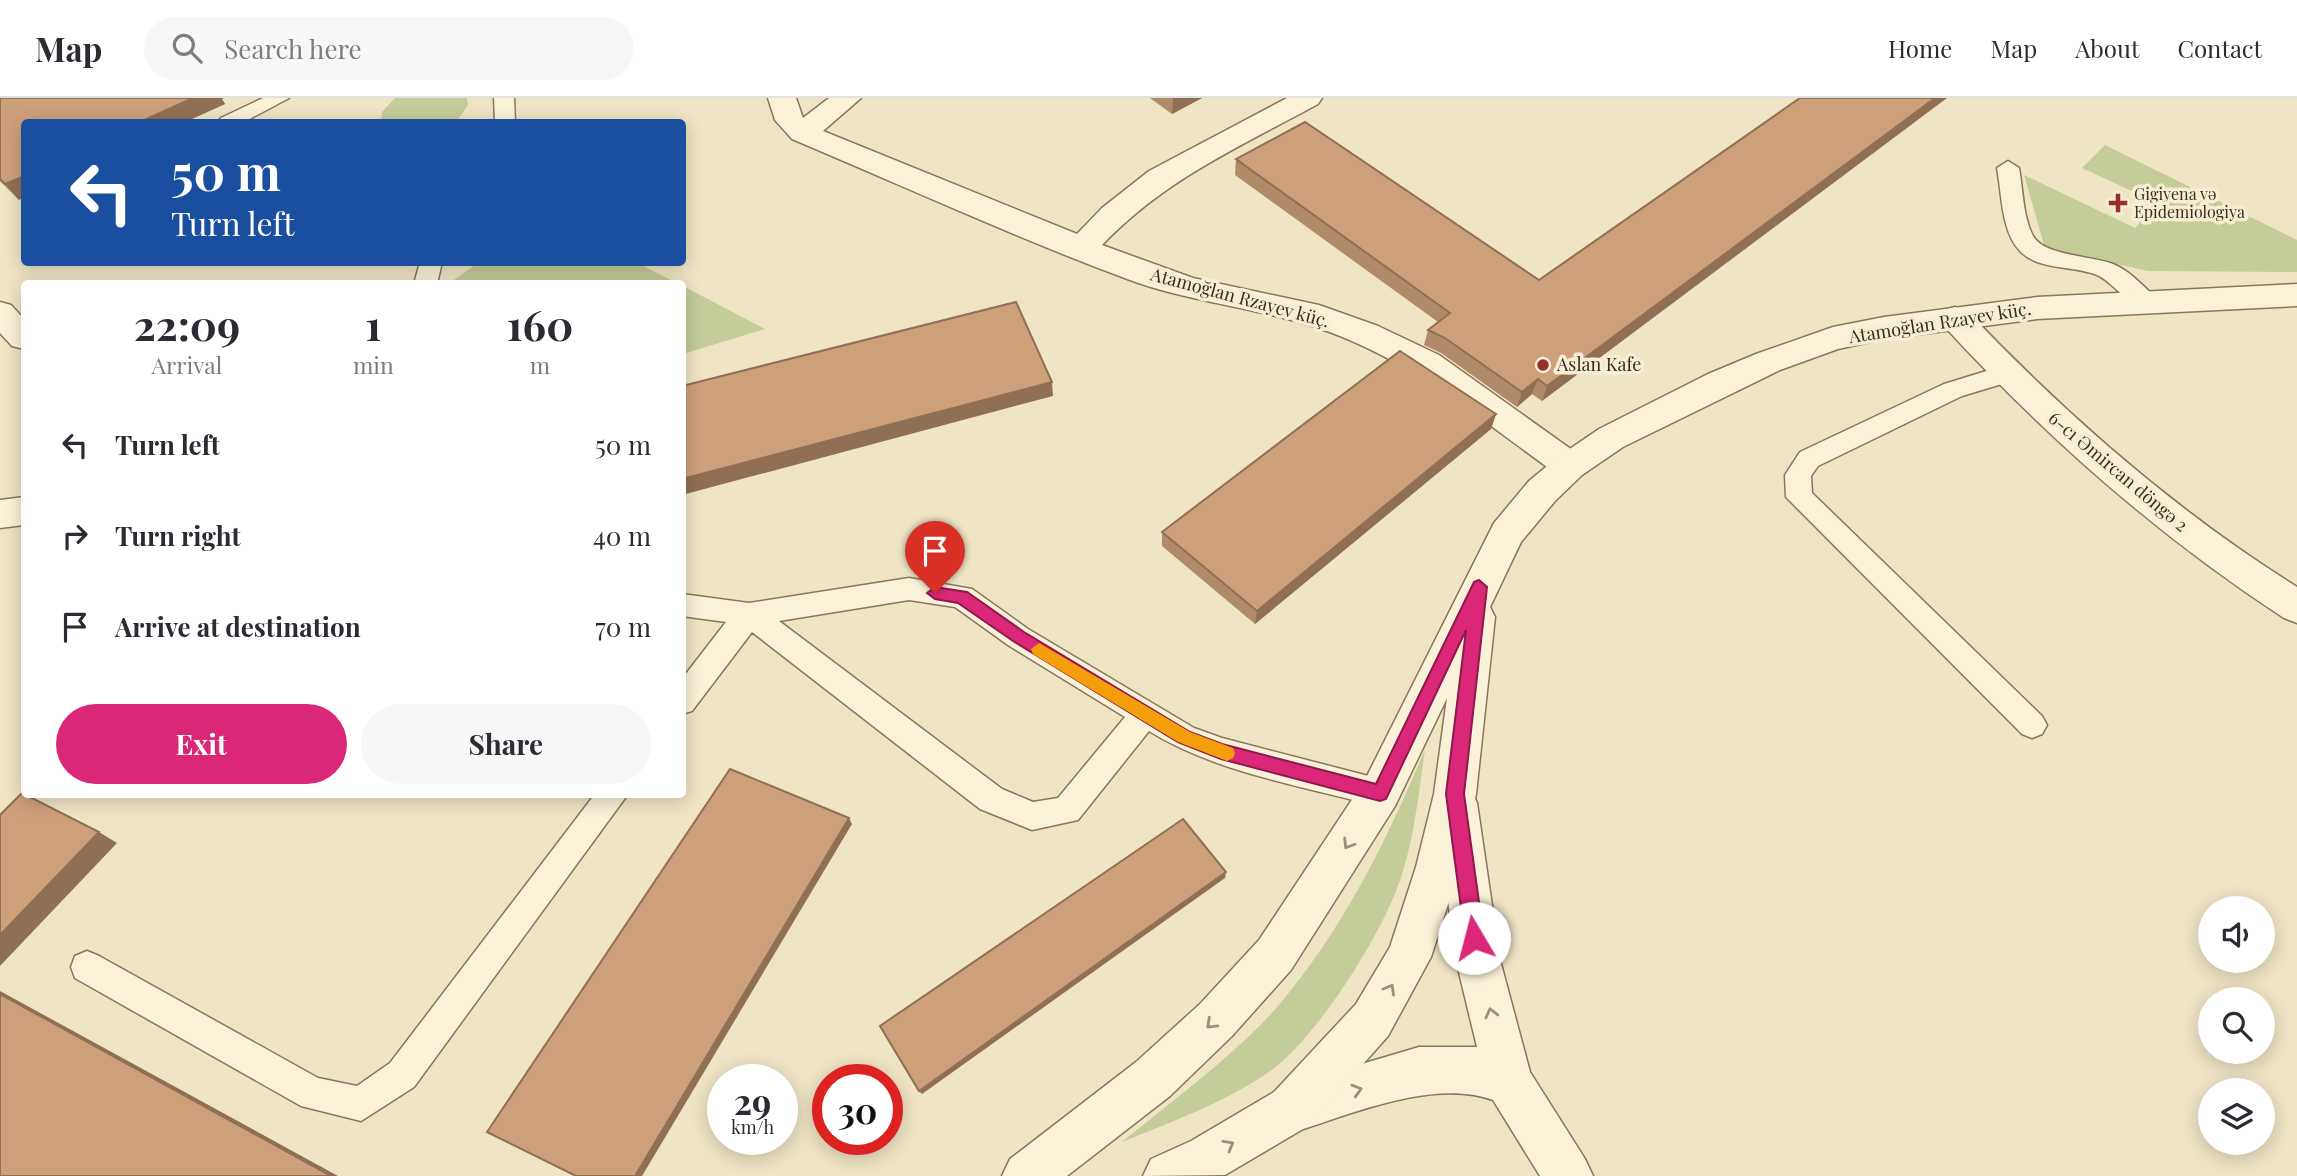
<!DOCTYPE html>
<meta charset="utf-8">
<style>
body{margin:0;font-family:"Playfair Display",serif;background:#f7f7f7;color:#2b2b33;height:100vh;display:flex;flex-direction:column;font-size:26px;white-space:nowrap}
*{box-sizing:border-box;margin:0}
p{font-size:23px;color:#7c7c81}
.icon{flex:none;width:38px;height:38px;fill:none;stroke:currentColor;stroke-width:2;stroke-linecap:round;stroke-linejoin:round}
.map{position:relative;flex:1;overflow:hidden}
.panel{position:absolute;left:21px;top:182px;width:665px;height:518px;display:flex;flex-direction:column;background:#fff;border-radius:7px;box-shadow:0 4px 18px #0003}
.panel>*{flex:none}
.banner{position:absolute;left:21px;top:21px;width:665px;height:147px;border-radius:7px;box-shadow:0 4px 18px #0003;background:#1a4fa0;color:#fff;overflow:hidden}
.buttons{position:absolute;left:2198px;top:798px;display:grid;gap:14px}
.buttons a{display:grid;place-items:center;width:77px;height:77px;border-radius:50%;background:#fff;box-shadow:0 4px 18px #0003;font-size:35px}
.speed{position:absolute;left:707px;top:966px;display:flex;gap:14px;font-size:35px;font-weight:700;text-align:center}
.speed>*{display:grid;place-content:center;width:91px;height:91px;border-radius:50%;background:#fff;box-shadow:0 4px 18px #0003;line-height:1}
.speed small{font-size:18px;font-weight:400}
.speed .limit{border:10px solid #d22;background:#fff;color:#111}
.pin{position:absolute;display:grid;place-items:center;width:60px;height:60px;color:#fff;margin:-72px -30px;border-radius:50% 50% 50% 0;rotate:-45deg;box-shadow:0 0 7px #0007}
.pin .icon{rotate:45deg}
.me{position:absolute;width:77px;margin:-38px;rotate:352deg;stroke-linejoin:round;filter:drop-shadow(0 0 5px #0008)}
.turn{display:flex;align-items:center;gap:24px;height:147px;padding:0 35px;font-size:32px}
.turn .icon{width:91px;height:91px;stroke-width:2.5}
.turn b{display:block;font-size:49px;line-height:60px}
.eta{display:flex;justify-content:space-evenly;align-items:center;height:119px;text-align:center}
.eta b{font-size:42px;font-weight:700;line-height:49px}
.primary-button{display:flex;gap:14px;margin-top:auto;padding:14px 35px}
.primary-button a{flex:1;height:80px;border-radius:42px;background:#db2777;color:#fff;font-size:28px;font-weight:700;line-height:80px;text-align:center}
.primary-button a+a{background:#f7f7f7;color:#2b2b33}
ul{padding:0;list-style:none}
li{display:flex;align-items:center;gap:21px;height:91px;padding:0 35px}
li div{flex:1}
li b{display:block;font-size:26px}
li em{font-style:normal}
header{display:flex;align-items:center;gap:42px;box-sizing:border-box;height:98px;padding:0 35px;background:#fff;border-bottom:2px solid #e1e1e2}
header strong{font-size:33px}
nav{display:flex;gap:38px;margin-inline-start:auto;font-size:24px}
.search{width:490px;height:63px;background:#f7f7f7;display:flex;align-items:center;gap:18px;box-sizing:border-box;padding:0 24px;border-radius:38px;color:#7c7c81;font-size:26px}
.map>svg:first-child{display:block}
.green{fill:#c4cd98}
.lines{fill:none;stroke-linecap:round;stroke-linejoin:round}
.service-casing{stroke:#8a765a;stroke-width:3}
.minor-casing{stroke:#8a765a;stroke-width:3}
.tertiary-casing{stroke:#8a765a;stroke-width:3}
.service{fill:#f9f1d8;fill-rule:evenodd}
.minor{fill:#f9f1d8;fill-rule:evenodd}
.tertiary{fill:#f9f1d8;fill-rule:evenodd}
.wall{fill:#b18a68}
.shaded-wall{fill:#907055}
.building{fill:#cea079;stroke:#907055;stroke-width:2}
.oneway{stroke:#9a8f7b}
.route{fill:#db2777;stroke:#8e194d;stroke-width:2}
.slow{fill:#f59e0b}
.poi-dot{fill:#9a2e29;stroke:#f6eed4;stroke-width:2.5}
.labels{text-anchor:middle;stroke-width:7;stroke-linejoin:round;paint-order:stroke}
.far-poi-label{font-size:16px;fill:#3a2d1e;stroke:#f6eed4;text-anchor:start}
.street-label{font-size:18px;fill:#3a2d1e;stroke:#f6eed4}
.poi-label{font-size:18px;fill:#3a2d1e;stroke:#f6eed4;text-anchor:start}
</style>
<header>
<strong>Map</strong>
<div class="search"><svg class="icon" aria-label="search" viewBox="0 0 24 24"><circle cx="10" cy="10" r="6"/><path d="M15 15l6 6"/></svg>Search here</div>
<nav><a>Home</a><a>Map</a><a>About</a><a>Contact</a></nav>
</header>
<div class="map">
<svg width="2297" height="1078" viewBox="0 0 2297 1078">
<rect width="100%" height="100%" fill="#efe4c4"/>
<path class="green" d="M395 0H467L468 7 456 24H381L382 14Z
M2105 47 2297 142V174L2148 173 2045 150 2024 77 2135 130 2158 105 2082 70Z
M637 165 677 185 451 184 478 165Z
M683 188 765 231 683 256Z
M1425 651C1419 692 1415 736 1402 776 1385 833 1315 944 1266 976 1221 1006 1171 1024 1122 1044 1174 1001 1233 959 1278 908 1342 833 1388 741 1425 651Z"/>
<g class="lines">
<g class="service-casing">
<path id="service" d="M263 0H289L244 24H218L221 20Z
M494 0H514L515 24H495Z
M2008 63 2019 70C2023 92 2023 119 2033 138 2044 158 2093 158 2113 166 2130 173 2142 187 2155 199L2159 205 2155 211C2133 217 2117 186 2097 177 2073 167 2039 173 2020 153 2001 133 2002 96 1997 70Z
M420 164H442L437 186H414Z
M2006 267 2015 270 2018 276 2015 282 1962 298 1818 368 1811 378 1812 395 2042 618 2047 627 2042 636 2032 640 2022 636 1786 399 1785 377 1800 354 1944 286Z
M909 480 972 491 1028 531 1194 630 1222 640 1380 681 1391 685 1395 695 1391 705 1380 709C1303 688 1217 675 1149 633L1078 722 1032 732 980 711 752 534 692 613 682 616V581L726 524 682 518V496L749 505ZM909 502 955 509 1008 547 1125 619 1058 700 1033 704 1002 691 779 523Z
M595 696H628L414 989 361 1023 301 1008 75 880 71 869 75 858 87 853 99 858 318 980 357 988 390 965Z"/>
</g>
<g class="minor-casing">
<path id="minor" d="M768 0H796L803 20 829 0H861L823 33 1077 136 1102 110 1149 73 1287 0H1322L1318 6C1239 49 1165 81 1102 147L1193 180 1319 207 1378 228 1439 257 1582 359 1588 368 1582 377 1570 381 1558 377C1480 321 1408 259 1315 229 1254 209 1190 204 1130 182 1016 140 904 88 792 41L775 22Z
M0 204 11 207 24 221V251L12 248 0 235Z
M1955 209 1966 212C2066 317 2174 412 2297 489V525L2284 520C2157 437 2046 339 1944 228L1939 220 1944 212Z
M24 399V427L0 430V402Z
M1456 686 1471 692 1477 705 1500 862 1530 974 1585 1061 1593 1078H1540L1493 1002C1433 980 1349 1017 1291 1035L1274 1028 1267 1011 1274 994 1291 987 1419 949H1477L1456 862 1435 705 1441 692Z"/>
</g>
<g class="tertiary-casing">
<path id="tertiary" d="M2297 186V208L2037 221 1884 241 1838 251 1780 272 1623 349 1582 377 1555 403 1521 444 1490 509 1495 519 1476 696 1460 769 1431 859 1388 938 1308 1028 1225 1077 1143 1078 1151 1061 1191 1043 1274 994 1356 906 1390 849 1416 769 1434 696 1447 600 1395 708 1291 872 1232 938 1170 998 1067 1078H1002L1010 1061 1136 964 1200 906 1259 842 1365 682 1494 425 1529 383 1558 359 1599 331 1708 276 1756 256 1833 229 1884 219 2037 199Z"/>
</g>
<use href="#service" class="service"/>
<use href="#minor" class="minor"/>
<use href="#tertiary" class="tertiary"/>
</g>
<path class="wall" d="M0 0 222 1 225 6 185 24H24L19 102 0 83Z
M1150 0H1202L1172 16Z
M1800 0 1542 303 1532 296 1517 309 1441 255 1424 247 1428 232 1438 224 1235 77 1236 61 1539 182Z
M1496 316 1491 331 1255 526 1162 448V434Z"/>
<path class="shaded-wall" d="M193 0H224L222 1 225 6 185 24H140Z
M1173 0H1202L1172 16Z
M1935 0H1947L1542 303 1547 288Z
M24 78V99L19 102 5 86Z
M1538 281 1532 296 1517 309 1522 294Z
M1052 284 1053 298 682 397V381Z
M1496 316 1491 331 1255 526 1257 513Z
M849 720 852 726 642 1078H635Z
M99 734 117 745 0 868V837Z
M1226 774 1225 780 922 996 919 993Z
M0 893 338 1078H331L0 896Z"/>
<path class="building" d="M0 0H193L140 24H24V78L5 86 0 81Z
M1800 0H1935L1547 288 1538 281 1522 294 1445 240 1428 232 1450 215 1236 61 1305 24 1539 182Z
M1016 204 1052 284 682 381V288Z
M1400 253 1496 316 1257 513 1162 434Z
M730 671 849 720 635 1078H576L487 1034Z
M22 695 99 734 0 837V717Z
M1183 721 1226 774 919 993 880 928Z
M0 896 331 1078H0Z"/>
<defs><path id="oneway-chevron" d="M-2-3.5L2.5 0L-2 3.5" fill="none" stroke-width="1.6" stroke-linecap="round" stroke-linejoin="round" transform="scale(1.75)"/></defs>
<g class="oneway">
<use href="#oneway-chevron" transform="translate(1348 746) rotate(122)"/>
<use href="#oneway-chevron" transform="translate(1390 891) rotate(-60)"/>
<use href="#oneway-chevron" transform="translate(1491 915) rotate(-104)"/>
<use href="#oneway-chevron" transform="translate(1211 926) rotate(136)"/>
<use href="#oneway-chevron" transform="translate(1357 992) rotate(-16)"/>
<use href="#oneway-chevron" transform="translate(1229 1047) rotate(-30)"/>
</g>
<path class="route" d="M1479 482 1487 489 1464 696 1484 840 1481 846 1474 849 1468 846 1465 840 1446 696 1466 532 1386 701 1380 703 1221 661 1178 644 1013 543 958 505 935 501 927 495 935 489 967 494 1024 534 1190 634 1222 646 1376 686 1474 484Z"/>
<path class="slow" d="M1039 545 1190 634 1233 650 1235 655 1233 660 1227 663 1178 644 1033 556 1031 551Z"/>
<g class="poi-dot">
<path d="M2114.5 94.5h7v7h7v7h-7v7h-7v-7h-7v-7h7z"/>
<circle cx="1543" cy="267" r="7"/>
</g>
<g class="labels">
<g class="far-poi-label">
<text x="2134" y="102">Gigiyena və<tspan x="2134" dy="18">Epidemiologiya</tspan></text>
</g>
<g class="street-label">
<text transform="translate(1240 200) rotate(15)" y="6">Atamoğlan Rzayev küç.</text>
<text transform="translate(1940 225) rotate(-9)" y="6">Atamoğlan Rzayev küç.</text>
<text transform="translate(2118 374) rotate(40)" y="6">6-cı Əmircan döngə 2</text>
</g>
<g class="poi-label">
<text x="1557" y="273">Aslan Kafe</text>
</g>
</g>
</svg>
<div class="buttons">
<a><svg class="icon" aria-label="sound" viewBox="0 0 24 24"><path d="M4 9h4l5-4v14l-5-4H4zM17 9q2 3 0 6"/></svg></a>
<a><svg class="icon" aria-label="search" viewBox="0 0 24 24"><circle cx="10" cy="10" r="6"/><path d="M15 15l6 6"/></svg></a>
<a><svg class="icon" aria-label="layers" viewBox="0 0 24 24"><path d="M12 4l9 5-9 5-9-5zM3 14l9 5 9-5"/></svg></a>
</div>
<div class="speed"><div>29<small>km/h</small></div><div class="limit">30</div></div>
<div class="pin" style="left:935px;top:495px;background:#d93025"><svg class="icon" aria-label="arrive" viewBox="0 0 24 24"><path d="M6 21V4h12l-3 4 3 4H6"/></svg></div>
<svg class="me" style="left:1474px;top:840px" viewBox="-20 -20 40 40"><circle r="19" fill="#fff"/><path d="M0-13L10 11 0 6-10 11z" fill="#db2777"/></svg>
<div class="banner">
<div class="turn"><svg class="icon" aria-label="left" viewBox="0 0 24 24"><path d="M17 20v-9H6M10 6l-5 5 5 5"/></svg><div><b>50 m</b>Turn left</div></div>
</div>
<section class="panel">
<div class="eta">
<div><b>22:09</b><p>Arrival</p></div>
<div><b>1</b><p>min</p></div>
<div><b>160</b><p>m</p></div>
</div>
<ul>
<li><svg class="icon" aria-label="left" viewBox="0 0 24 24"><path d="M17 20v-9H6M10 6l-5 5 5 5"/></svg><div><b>Turn left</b></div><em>50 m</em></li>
<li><svg class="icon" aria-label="right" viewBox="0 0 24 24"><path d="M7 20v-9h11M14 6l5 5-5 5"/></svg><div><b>Turn right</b></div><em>40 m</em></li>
<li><svg class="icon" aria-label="arrive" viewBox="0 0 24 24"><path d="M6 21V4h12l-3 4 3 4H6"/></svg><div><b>Arrive at destination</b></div><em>70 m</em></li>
</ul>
<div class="primary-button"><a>Exit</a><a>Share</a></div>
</section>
</div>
